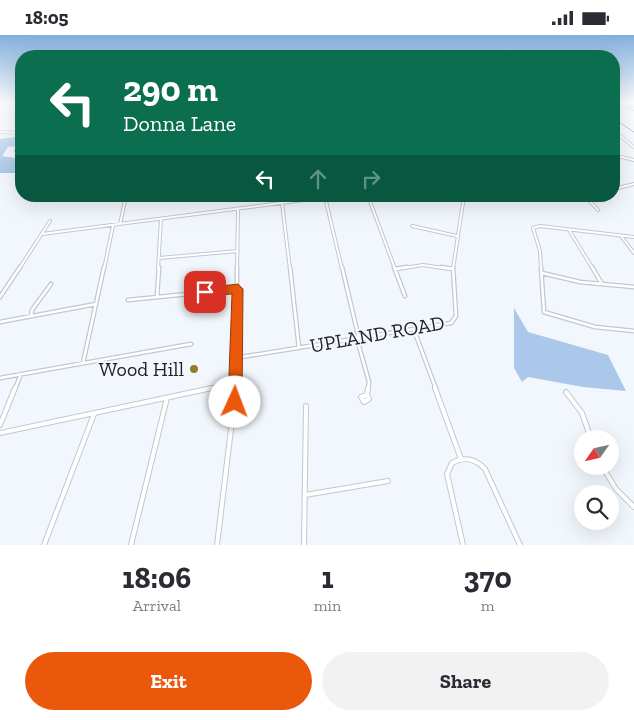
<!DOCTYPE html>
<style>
body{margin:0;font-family:"Zilla Slab",serif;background:#f2f2f3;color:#2b2b33;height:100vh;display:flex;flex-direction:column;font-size:19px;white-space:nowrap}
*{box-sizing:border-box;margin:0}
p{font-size:16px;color:#7c7c81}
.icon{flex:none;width:28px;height:28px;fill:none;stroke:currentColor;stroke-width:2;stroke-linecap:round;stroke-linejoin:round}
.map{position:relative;height:510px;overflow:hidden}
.side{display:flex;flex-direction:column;background:#fff;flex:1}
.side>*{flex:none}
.hud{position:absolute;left:15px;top:15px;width:605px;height:152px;border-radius:20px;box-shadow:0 5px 20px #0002;background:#0b6e4f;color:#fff;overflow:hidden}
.needle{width:32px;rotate:236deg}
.fabs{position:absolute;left:574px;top:395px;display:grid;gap:10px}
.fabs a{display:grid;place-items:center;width:45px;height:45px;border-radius:50%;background:#fff;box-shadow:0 5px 20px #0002;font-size:25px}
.pin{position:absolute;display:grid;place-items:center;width:42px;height:42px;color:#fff;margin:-21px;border-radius:10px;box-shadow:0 2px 8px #0006}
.me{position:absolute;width:55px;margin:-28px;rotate:2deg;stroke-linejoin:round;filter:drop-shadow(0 0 4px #0008)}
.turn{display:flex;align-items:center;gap:18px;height:105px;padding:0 25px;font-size:22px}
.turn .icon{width:65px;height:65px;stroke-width:2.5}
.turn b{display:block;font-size:35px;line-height:42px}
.lanes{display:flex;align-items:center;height:48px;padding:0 25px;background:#0003;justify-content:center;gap:25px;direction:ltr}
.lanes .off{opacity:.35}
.eta{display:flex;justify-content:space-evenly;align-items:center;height:85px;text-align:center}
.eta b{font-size:30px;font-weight:800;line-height:35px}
.button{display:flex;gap:10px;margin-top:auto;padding:10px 25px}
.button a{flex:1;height:58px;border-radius:30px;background:#ea580c;color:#fff;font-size:20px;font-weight:800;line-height:58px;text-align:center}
.button a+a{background:#f2f2f3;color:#2b2b33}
.status{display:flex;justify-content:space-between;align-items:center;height:35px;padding:0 25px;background:#fff;direction:ltr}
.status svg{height:14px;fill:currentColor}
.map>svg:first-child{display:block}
.green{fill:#abc7e9}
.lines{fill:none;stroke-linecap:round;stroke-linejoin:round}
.stream{stroke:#6a7f99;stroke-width:1}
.minor-far2-casing{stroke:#c3c8cd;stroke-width:4}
.minor-far1-casing{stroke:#c3c8cd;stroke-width:5}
.minor-casing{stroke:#c3c8cd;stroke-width:6}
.major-casing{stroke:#869ab2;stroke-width:4.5}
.minor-far2{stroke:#fff;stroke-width:2}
.minor-far1{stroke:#fff;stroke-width:2.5}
.minor{stroke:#fff;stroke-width:4}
.major{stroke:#d7e9fe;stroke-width:2.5}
.route{fill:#ea580c;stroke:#983908}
.poi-dot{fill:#947e25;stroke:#f2f7fd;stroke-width:2}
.labels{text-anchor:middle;stroke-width:4;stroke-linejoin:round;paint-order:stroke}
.street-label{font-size:20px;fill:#212325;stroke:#f2f7fd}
.poi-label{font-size:20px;fill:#212325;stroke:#f2f7fd;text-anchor:end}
</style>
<div class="status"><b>18:05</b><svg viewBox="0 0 49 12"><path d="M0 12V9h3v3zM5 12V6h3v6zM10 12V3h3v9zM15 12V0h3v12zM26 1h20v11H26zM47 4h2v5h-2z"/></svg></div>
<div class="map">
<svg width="634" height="510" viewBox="0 0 634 510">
<rect width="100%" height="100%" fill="#f2f7fd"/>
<path class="green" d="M21 101V111L8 112 2 121 21 124V138H0V104Z
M514 273 528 297 608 320 626 356 583 352 528 342 522 347 514 333Z"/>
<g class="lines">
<path class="stream" d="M614 84 634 97"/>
<g class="minor-far2-casing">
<path id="minor-far2" d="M614 73 616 79 614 81
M614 96 634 112
M0 97 21 98
M21 111 16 116 21 118
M614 120 634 125
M614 154 634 149
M368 161 395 234
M571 161H597
M125 162 133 161
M325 162 342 234
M587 163 598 175
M282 168 290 234
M120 189 126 161
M412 191 457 201
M569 195 593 234
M42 199 334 161
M621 201 634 218
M159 223 238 216
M19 234 50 186
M104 234 113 191
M158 234 161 184
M237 234 238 174
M398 234 423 230 450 234
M453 234 464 161
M541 234 540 216 533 193 540 191 634 202"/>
</g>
<g class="minor-far1-casing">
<path id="minor-far1" d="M290 232 299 313
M342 232 359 304
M394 232 405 261
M441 232 453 234
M541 232 544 277 595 292 634 296
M592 232 602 249
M395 234 407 232
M542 238 580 247 634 252
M0 262 20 232
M157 262 159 232
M128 265 238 254
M31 281 32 275 51 249
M0 287 96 269
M414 295 436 354
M357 304 369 347 368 354
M235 323 451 288 456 281 453 232
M83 328 104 232
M0 343 191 309
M15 354 21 339
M206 354 236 348
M236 354 237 232"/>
</g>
<g class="minor-casing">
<path id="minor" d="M435 353 461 424
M566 357 582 378 591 404
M367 360 369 364 364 367 361 362Z
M367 360 368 353
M0 390 15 353
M0 398 212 353
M602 431 616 454 634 472
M305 460 388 446
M44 510 94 379
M131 510 167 363
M217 510 236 353
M304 510 306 371
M463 510 447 439 452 428C464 421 476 424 485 434L520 510"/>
</g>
<g class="major-casing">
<path id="major" d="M618 67 634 74"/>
</g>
<use href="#minor-far2" class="minor-far2"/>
<use href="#minor-far1" class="minor-far1"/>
<use href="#minor" class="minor"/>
<use href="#major" class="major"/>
</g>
<linearGradient id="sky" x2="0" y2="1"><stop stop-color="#82afdc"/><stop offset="0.48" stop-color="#f9fbfe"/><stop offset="1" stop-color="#f9fbfe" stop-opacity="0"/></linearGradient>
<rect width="634" height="139" fill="url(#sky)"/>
<path class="route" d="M238 249 243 254 242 367 240 372 235 374 230 372 228 367 232 259 205 261 200 257 205 253Z"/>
<circle class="poi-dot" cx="194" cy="334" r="5"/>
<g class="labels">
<g class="street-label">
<text transform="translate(377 299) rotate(-10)" y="7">UPLAND ROAD</text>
</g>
<g class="poi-label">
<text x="184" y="341">Wood Hill</text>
</g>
</g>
</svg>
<div class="fabs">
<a><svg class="needle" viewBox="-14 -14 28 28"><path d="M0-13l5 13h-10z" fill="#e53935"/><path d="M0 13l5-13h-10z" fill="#7c7c81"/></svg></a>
<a><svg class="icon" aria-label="search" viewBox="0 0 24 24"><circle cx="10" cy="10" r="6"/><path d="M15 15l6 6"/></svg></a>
</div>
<div class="pin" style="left:205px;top:257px;background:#d93025"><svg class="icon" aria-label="arrive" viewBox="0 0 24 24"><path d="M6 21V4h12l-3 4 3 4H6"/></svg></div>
<svg class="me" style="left:235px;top:367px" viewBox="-20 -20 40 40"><circle r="19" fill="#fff"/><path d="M0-13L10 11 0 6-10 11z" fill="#ea580c"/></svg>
<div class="hud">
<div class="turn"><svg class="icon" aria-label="left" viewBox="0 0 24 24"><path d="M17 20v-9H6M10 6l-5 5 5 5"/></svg><div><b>290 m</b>Donna Lane</div></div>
<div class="lanes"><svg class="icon" aria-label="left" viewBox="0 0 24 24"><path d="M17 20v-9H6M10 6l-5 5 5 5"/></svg><svg class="icon off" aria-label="ahead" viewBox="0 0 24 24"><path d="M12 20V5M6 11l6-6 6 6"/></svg><svg class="icon off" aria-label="right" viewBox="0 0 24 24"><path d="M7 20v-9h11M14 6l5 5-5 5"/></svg></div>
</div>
</div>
<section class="side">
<div class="eta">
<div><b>18:06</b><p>Arrival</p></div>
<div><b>1</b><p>min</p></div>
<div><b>370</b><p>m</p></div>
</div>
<div class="button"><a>Exit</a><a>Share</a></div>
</section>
